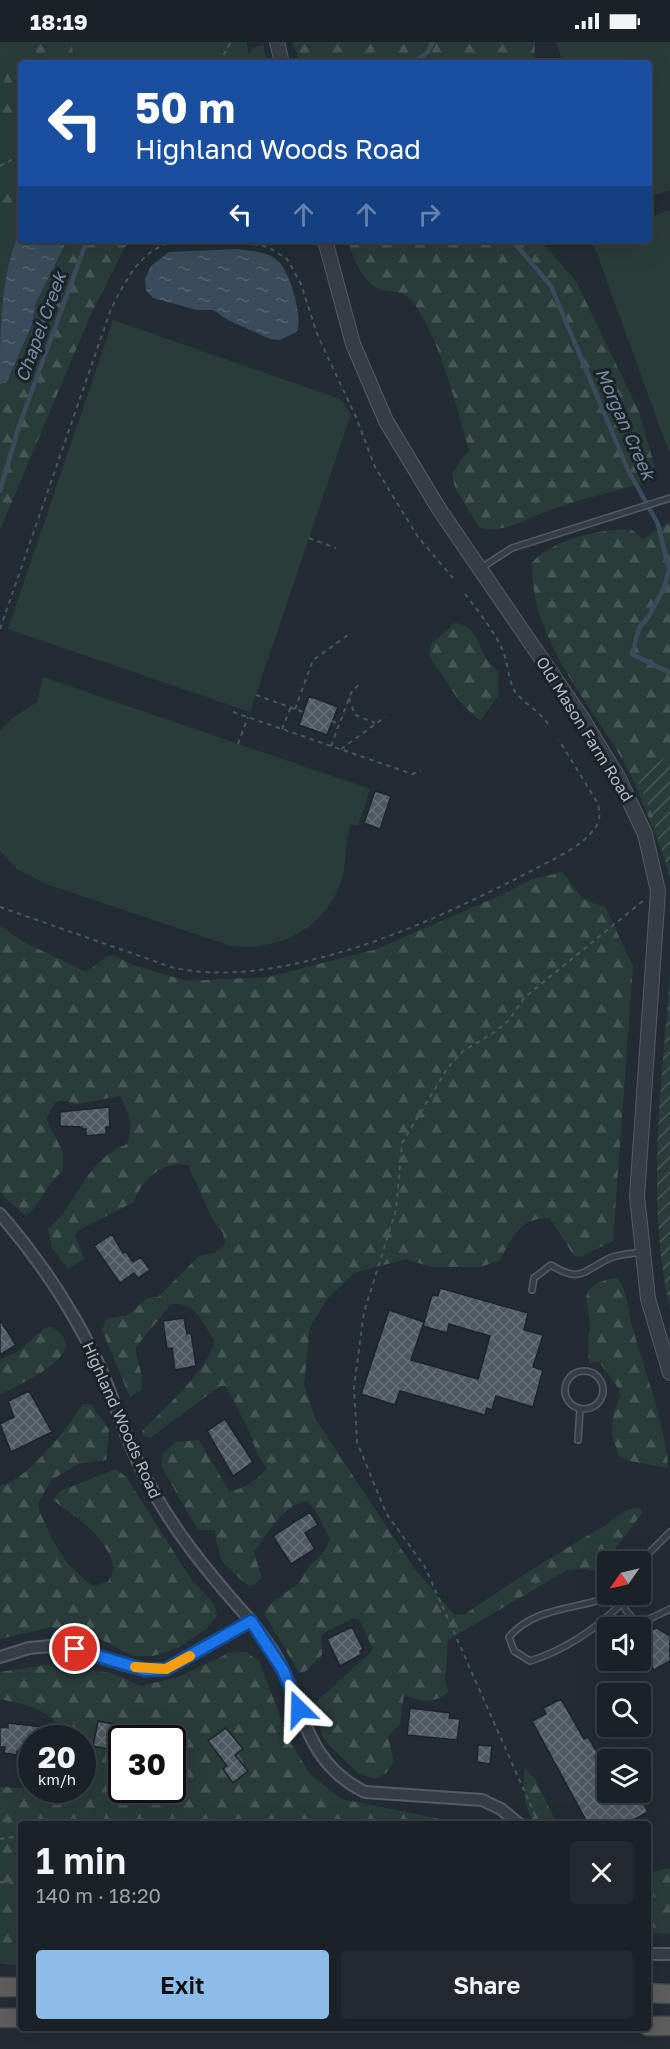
<!DOCTYPE html>
<meta charset="utf-8">
<style>
body{margin:0;font-family:"Golos Text",sans-serif;background:#23292f;color:#f1f3f6;height:100vh;display:flex;flex-direction:column;font-size:22px;white-space:nowrap}
*{box-sizing:border-box;margin:0}
p{font-size:20px;color:#9fa3a7}
.icon{flex:none;width:33px;height:33px;fill:none;stroke:currentColor;stroke-width:2;stroke-linecap:round;stroke-linejoin:round}
.map{position:relative;flex:1;overflow:hidden}
.panel{position:absolute;left:18px;top:1779px;width:633px;height:210px;display:flex;flex-direction:column;background:#1a2127;border-radius:6px;box-shadow:0 6px 24px #0002,0 0 0 2px #383e44}
.panel>*{flex:none}
.top-card{position:absolute;left:18px;top:18px;width:634px;height:183px;border-radius:6px;box-shadow:0 6px 24px #0002,0 0 0 2px #383e44;background:#1a4fa0;color:#fff;overflow:hidden}
.needle{width:39px;rotate:236deg}
.controls{position:absolute;left:597px;top:1509px;display:grid;gap:12px}
.controls a{display:grid;place-items:center;width:54px;height:54px;border-radius:6px;background:#1a2127;box-shadow:0 6px 24px #0002,0 0 0 2px #383e44;font-size:30px}
.speed{position:absolute;left:18px;top:1683px;display:flex;gap:12px;font-size:30px;font-weight:700;text-align:center}
.speed>*{display:grid;place-content:center;width:78px;height:78px;border-radius:50%;background:#1a2127;box-shadow:0 6px 24px #0002,0 0 0 2px #383e44;line-height:1}
.speed small{font-size:15px;font-weight:400}
.speed .limit{border:3px solid #111;border-radius:9px;background:#fff;color:#111}
.pin{position:absolute;display:grid;place-items:center;width:51px;height:51px;color:#fff;margin:-26px;border:3px solid #fff;border-radius:50%;box-shadow:0 2px 6px #0007}
.me{position:absolute;width:66px;margin:-33px;rotate:338deg;stroke-linejoin:round;filter:drop-shadow(0 0 4px #0008)}
.turn{display:flex;align-items:center;gap:21px;height:126px;padding:0 18px;font-size:27px}
.turn .icon{width:78px;height:78px;stroke-width:2.5}
.turn b{display:block;font-size:42px;line-height:51px}
.lanes{display:flex;align-items:center;height:57px;padding:0 18px;background:#0003;justify-content:center;gap:30px;direction:ltr}
.lanes .off{opacity:.35}
.round{display:grid;place-items:center;flex:none;width:63px;height:63px;border-radius:6px;background:#23292f}
.summary{display:flex;align-items:center;justify-content:space-between;height:102px;padding:0 18px}
h1{font-size:36px;font-weight:600;line-height:45px}
.action{display:flex;gap:12px;margin-top:auto;padding:12px 18px}
.action a{flex:1;height:69px;border-radius:6px;background:#8ebce8;color:#111;font-size:24px;font-weight:600;line-height:69px;text-align:center}
.action a+a{background:#23292f;color:#f1f3f6}
.status{display:flex;justify-content:space-between;align-items:center;height:42px;padding:0 30px;background:#1a2127;direction:ltr}
.status svg{height:16px;fill:currentColor}
.map>svg:first-child{display:block}
.grass{fill:#2a3c3a}
.forest{fill:url(#forest-firs);fill-rule:evenodd}
.garden{fill:url(#garden-furrows)}
.water{fill:url(#water-ripples)}
.lines{fill:none;stroke-linecap:round;stroke-linejoin:round}
.stream{stroke:#3a4c5b;stroke-width:4.5}
.building{fill:url(#building-cross-hatch);stroke:#1d252b;stroke-width:1.5}
.service-casing{stroke:#535c62;stroke-width:8}
.minor-casing{stroke:#535c62;stroke-width:14}
.tertiary-casing{stroke:#535c62;stroke-width:16}
.trunk-casing{stroke:#40494f;stroke-width:21}
.path{stroke:#485859;stroke-width:2;stroke-dasharray:4.5 4.5;stroke-linecap:butt}
.service{stroke:#363e45;stroke-width:5}
.minor{stroke:#363e45;stroke-width:10}
.tertiary{stroke:#363e45;stroke-width:14}
.trunk{stroke:#5f5e5c;stroke-width:18}
.route-casing{stroke:#114b97;stroke-width:15}
.route{stroke:#1a73e8;stroke-width:10}
.slow{stroke:#f59e0b;stroke-width:10}
.labels{text-anchor:middle;stroke-width:6;stroke-linejoin:round;paint-order:stroke}
.street-label{font-size:16px;fill:#b0b9c1;stroke:#1b2329}
.water-label{font-size:18px;font-style:italic;fill:#748da1;stroke:#1b2329}
</style>
<div class="status"><b>18:19</b><svg viewBox="0 0 49 12"><path d="M0 12V9h3v3zM5 12V6h3v6zM10 12V3h3v9zM15 12V0h3v12zM26 1h20v11H26zM47 4h2v5h-2z"/></svg></div>
<div class="map">
<svg width="670" height="2007" viewBox="0 0 670 2007">
<defs>
<pattern id="forest-firs" width="22" height="20" patternUnits="userSpaceOnUse" patternTransform="scale(1.5)"><rect width="22" height="20" fill="#2a3c3a"/><path d="M5 1l3.5 6h-7zM16 11l3.5 6h-7z" fill="#465655"/></pattern>
<pattern id="garden-furrows" width="10" height="10" patternUnits="userSpaceOnUse" patternTransform="scale(1.5)"><rect width="10" height="10" fill="#2a3c3a"/><path d="M-1 1l2-2M0 10L10 0M9 11l2-2" fill="none" stroke="#465655"/></pattern>
<pattern id="water-ripples" width="26" height="14" patternUnits="userSpaceOnUse" patternTransform="scale(1.5)"><rect width="26" height="14" fill="#3a4c5b"/><path d="M2 4q2-2 4 0t4 0M15 11q2-2 4 0t4 0" fill="none" stroke="#546471"/></pattern>
<pattern id="building-cross-hatch" width="8" height="8" patternUnits="userSpaceOnUse" patternTransform="scale(1.5)"><rect width="8" height="8" fill="#4e5962"/><path d="M0 0l8 8M0 8l8-8" fill="none" stroke="#656f77"/></pattern>
</defs>
<rect width="100%" height="100%" fill="#232c34"/>
<path class="grass" d="M0 0H247L249 21H21V198H98L0 456Z
M556 0H670V148L650 155V21H563Z
M670 168V413L592 198H650V175Z
M113 278 340 357 351 372 250 670 8 587Z
M43 635 370 747 358 784 351 782C344 800 347 819 342 837 326 887 280 909 231 904L46 842 17 827 0 809V689L11 677 37 660Z"/>
<path class="forest" d="M23 0H70L73 8 67 21H21V79L7 90 1 89 0 69 7 23Z
M292 0H535L534 21H301Z
M263 2 267 21H242L252 7Z
M21 138V155L0 172V151Z
M73 198H134L125 205 91 272 0 488V363L30 305Z
M347 198H540L576 239 639 370 656 429 649 440C616 448 582 457 550 468 525 477 507 491 480 486L455 446 452 431 469 408C457 367 438 288 410 257 400 247 391 251 380 247 362 241 353 214 347 198Z
M670 480V828C654 794 643 755 625 722 589 658 531 599 532 521 549 499 605 485 632 488L643 497Z
M455 581C475 585 475 594 483 611 486 618 493 624 498 630V654L480 679 460 660 429 614 431 602Z
M562 830 583 857 605 865 633 924 613 1199 580 1215 574 1214 550 1176C519 1176 514 1194 499 1219L480 1225H431L406 1217 354 1231 327 1257 310 1285 304 1343 316 1378 414 1526 454 1573 465 1572C509 1542 554 1513 601 1486 614 1479 624 1464 640 1466L642 1471 598 1530 584 1527 567 1528 448 1598 445 1639 448 1650C435 1662 419 1660 404 1653L400 1682 388 1695 394 1720 386 1731 376 1737 358 1731 328 1702 322 1693 314 1662 371 1610 372 1605 359 1577 354 1576 324 1591 321 1595 322 1613 306 1629 299 1631 264 1571 271 1561 298 1542 310 1523 324 1510 330 1497 315 1468 307 1459C286 1460 265 1494 254 1510L262 1536 254 1543 249 1544C225 1524 218 1520 215 1488H198L161 1424 163 1412 176 1400 199 1398 229 1449C241 1449 260 1436 267 1426L257 1411 249 1389 226 1344H220L150 1396 144 1394 142 1389C158 1373 217 1319 214 1297 201 1279 195 1259 171 1262L136 1305C135 1321 146 1332 141 1348L130 1355 102 1288 106 1277 128 1273 147 1256 158 1255 199 1214 215 1211 225 1202 223 1191 213 1178 188 1123C163 1118 141 1138 134 1160L79 1188 75 1193 84 1217 68 1227 52 1206 48 1187C80 1161 83 1119 127 1102 134 1082 129 1072 120 1054L78 1062 60 1058 55 1061 46 1077 63 1110V1129C46 1141 42 1161 26 1174L4 1155 0 1149V884L24 900 86 930 108 914H115L133 923 187 939 268 935 377 907 503 852 530 838Z
M613 1236 618 1237C628 1251 627 1265 631 1280 639 1310 670 1400 668 1426L630 1419 619 1414 612 1393 613 1373 620 1355 619 1347 599 1320 589 1321C589 1314 587 1305 588 1298 588 1293 590 1289 590 1284 588 1255 576 1246 613 1236Z
M51 1285C98 1310 20 1341 0 1353V1318L17 1310 45 1286Z
M83 1362H91L109 1388 106 1418 78 1422 51 1438 38 1462 39 1468 53 1499 67 1521 92 1544 108 1540 114 1528C108 1494 79 1478 53 1458L60 1449 116 1427 127 1436 191 1537 214 1562 217 1573 206 1587 178 1606 153 1614H134L94 1594 51 1585 0 1597V1444C27 1439 68 1385 83 1362Z
M246 1610 259 1619 288 1695 309 1731 341 1757 466 1782H21V1923L0 1922V1745L22 1746 31 1744 32 1748H82V1696H66C50 1666 31 1664 0 1657V1630L51 1622 111 1631 141 1644 178 1635 229 1611ZM122 1696H172V1748H122Z
M524 1725 535 1737 557 1782H535C522 1761 524 1749 524 1725Z
M670 1826V1892L648 1891V1831Z"/>
<path class="garden" d="M670 713V836L650 767 635 734Z
M670 932V1267C645 1156 662 1044 670 932Z"/>
<path class="water" d="M21 187V198H67L35 263 32 282 7 340 0 342C0 292 0 231 21 187Z
M237 207C250 209 267 209 278 219 289 227 305 280 296 290L280 298 270 297 228 278 213 268H197L153 256 146 248 145 237 151 224 169 210Z"/>
<g class="lines">
<path class="stream" d="M412 21 427 11 433 0
M512 198 551 244 628 428 658 482 669 528 664 546 649 574 639 586 632 612 670 631
M0 449 19 384 87 198"/>
</g>
<path class="building" d="M309 654 338 665 327 693 299 683Z
M375 749 391 754 380 787 364 781Z
M109 1065 110 1085H106V1092L86 1094V1087H82V1085L60 1084V1070Z
M112 1192 123 1211 126 1210 133 1220 141 1215 150 1228 138 1236 134 1231 120 1241 94 1204Z
M440 1246 528 1271 524 1288 543 1293 533 1325 543 1328 533 1365 496 1354 492 1368 487 1366 485 1373 400 1349 395 1363 361 1352 389 1268 424 1280 411 1318 478 1337 490 1294 449 1282 447 1291 423 1284 432 1253 438 1254Z
M184 1276 187 1292 191 1291 196 1324 175 1328 172 1306 167 1307 163 1279Z
M0 1278 16 1303 0 1313Z
M29 1349 52 1390 11 1410 0 1382 14 1375 8 1359Z
M225 1377 253 1420 233 1434 207 1389Z
M310 1470 318 1483 305 1491 315 1507 291 1522 273 1494Z
M352 1585 363 1607 360 1609 362 1612 340 1624 327 1597Z
M657 1586 670 1594V1619L654 1628 645 1613 640 1616V1593Z
M561 1657 584 1697 588 1695 599 1713 595 1715 608 1739V1750H614L617 1756 627 1750 630 1756 638 1752 648 1770 626 1782H588L532 1679 546 1672 543 1666Z
M410 1666 450 1671 449 1676 460 1677 457 1698 407 1693Z
M98 1679 127 1685 125 1696H122V1710L93 1704Z
M8 1681 51 1686 50 1696H32V1706L24 1705 23 1710 17 1709V1713L4 1711 5 1705H0V1685L8 1686Z
M226 1686 243 1707 235 1713 248 1729 233 1741 223 1727 227 1724 208 1699Z
M478 1703 492 1704 490 1722 477 1720Z"/>
<g class="lines">
<g class="service-casing">
<path id="service" d="M481 526 512 506 670 456
M532 1248 534 1236 551 1223C580 1241 582 1230 608 1217 617 1212 631 1212 641 1210
M565 1348a19 19 0 1 1 38 0a19 19 0 1 1-38 0Z
M578 1398 580 1367
M640 1520 670 1490
M617 1552C582 1568 536 1563 509 1595L514 1609 530 1619C565 1608 597 1586 622 1561
M621 1552 625 1567 634 1578 645 1579 670 1567"/>
</g>
<g class="minor-casing">
<path id="minor" d="M0 1172C40 1218 73 1268 99 1323 113 1355 123 1389 138 1420 165 1479 208 1531 251 1579L166 1627 145 1628 125 1623 62 1603 29 1606 0 1615
M251 1579C263 1595 276 1611 284 1630 306 1680 312 1724 365 1750L482 1758 501 1767 519 1782
M648 1912H670"/>
</g>
<g class="tertiary-casing">
<path id="tertiary" d="M277 0 282 21
M325 198 353 302 386 379 439 467 580 673 618 735 645 792 658 849 637 1154 648 1257 670 1331"/>
</g>
<g class="trunk-casing">
<path id="trunk" d="M0 1945H21
M648 1951 670 1952
M0 1976H21
M648 1984H670"/>
</g>
<path class="path" d="M219 21 231 0
M0 124 21 113
M309 496 336 506
M465 552C478 569 493 587 502 607 508 620 508 636 514 648 523 662 540 668 550 685
M0 587 111 267C124 242 137 213 166 202H253L268 205 287 217 301 242 317 292 356 375 375 425 418 495 453 536
M256 653 303 670
M349 656 355 673 375 681
M295 667 313 618 348 593
M233 670 412 732 421 729
M332 679 339 682
M282 687 291 665
M238 702 248 675
M331 704 351 651 361 640
M341 707 385 675
M0 865 171 925C217 936 269 929 315 917 390 899 463 864 531 829 551 818 581 806 595 786 601 778 600 768 597 760L559 698
M539 1782 425 1525 386 1471 357 1400 354 1345 364 1270 396 1168 402 1101 411 1086 447 1027 463 1009 495 990 509 978 524 956 644 858
M0 1797 21 1794
M0 1840 21 1842"/>
<use href="#service" class="service"/>
<use href="#minor" class="minor"/>
<use href="#tertiary" class="tertiary"/>
<use href="#trunk" class="trunk"/>
</g>
<g class="lines">
<g class="route-casing">
<path id="route" d="M75 1607 145 1628 166 1627 251 1579 283 1628 299 1667"/>
</g>
<use href="#route" class="route"/>
<path class="slow" d="M135 1625 166 1627 190 1614"/>
</g>
<g class="labels">
<g class="street-label">
<text transform="translate(585 687) rotate(58)" y="6">Old Mason Farm Road</text>
<text transform="translate(122 1378) rotate(66)" y="6">Highland Woods Road</text>
</g>
<g class="water-label">
<text transform="translate(41 285) rotate(-70)" y="6">Chapel Creek</text>
<text transform="translate(625 382) rotate(66)" y="6">Morgan Creek</text>
</g>
</g>
</svg>
<div class="controls">
<a><svg class="needle" viewBox="-14 -14 28 28"><path d="M0-13l5 13h-10z" fill="#e53935"/><path d="M0 13l5-13h-10z" fill="#9fa3a7"/></svg></a>
<a><svg class="icon" aria-label="sound" viewBox="0 0 24 24"><path d="M4 9h4l5-4v14l-5-4H4zM17 9q2 3 0 6"/></svg></a>
<a><svg class="icon" aria-label="search" viewBox="0 0 24 24"><circle cx="10" cy="10" r="6"/><path d="M15 15l6 6"/></svg></a>
<a><svg class="icon" aria-label="layers" viewBox="0 0 24 24"><path d="M12 4l9 5-9 5-9-5zM3 14l9 5 9-5"/></svg></a>
</div>
<div class="speed"><div>20<small>km/h</small></div><div class="limit">30</div></div>
<div class="pin" style="left:75px;top:1607px;background:#d93025"><svg class="icon" aria-label="arrive" viewBox="0 0 24 24"><path d="M6 21V4h12l-3 4 3 4H6"/></svg></div>
<svg class="me" style="left:299px;top:1667px" viewBox="-20 -20 40 40"><path d="M0-17L14 15 0 8-14 15z" fill="#1a73e8" stroke="#fff" stroke-width="4"/></svg>
<div class="top-card">
<div class="turn"><svg class="icon" aria-label="left" viewBox="0 0 24 24"><path d="M17 20v-9H6M10 6l-5 5 5 5"/></svg><div><b>50 m</b>Highland Woods Road</div></div>
<div class="lanes"><svg class="icon" aria-label="left" viewBox="0 0 24 24"><path d="M17 20v-9H6M10 6l-5 5 5 5"/></svg><svg class="icon off" aria-label="ahead" viewBox="0 0 24 24"><path d="M12 20V5M6 11l6-6 6 6"/></svg><svg class="icon off" aria-label="ahead" viewBox="0 0 24 24"><path d="M12 20V5M6 11l6-6 6 6"/></svg><svg class="icon off" aria-label="right" viewBox="0 0 24 24"><path d="M7 20v-9h11M14 6l5 5-5 5"/></svg></div>
</div>
<section class="panel">
<div class="summary"><div><h1>1 min</h1><p>140 m · 18:20</p></div><a class="round"><svg class="icon" aria-label="close" viewBox="0 0 24 24"><path d="M6 6l12 12M18 6L6 18"/></svg></a></div>
<div class="action"><a>Exit</a><a>Share</a></div>
</section>
</div>
